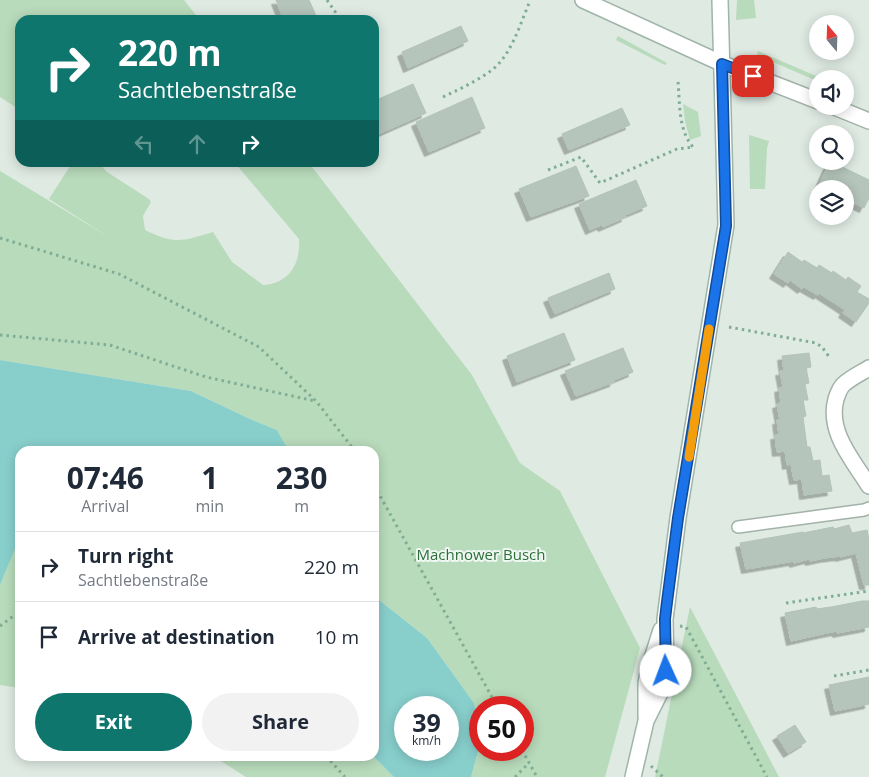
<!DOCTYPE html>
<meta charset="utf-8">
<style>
body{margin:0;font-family:"Open Sans",sans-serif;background:#f2f2f3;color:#1f2937;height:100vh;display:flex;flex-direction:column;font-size:19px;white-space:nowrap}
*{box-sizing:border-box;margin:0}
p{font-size:16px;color:#747a83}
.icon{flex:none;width:28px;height:28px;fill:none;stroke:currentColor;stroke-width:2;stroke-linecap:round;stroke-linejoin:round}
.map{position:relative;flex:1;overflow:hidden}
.sheet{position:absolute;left:15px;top:446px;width:364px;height:315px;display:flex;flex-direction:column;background:#fff;border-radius:15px;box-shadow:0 2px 12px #0003}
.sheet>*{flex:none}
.banner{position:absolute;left:15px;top:15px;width:364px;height:152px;border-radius:15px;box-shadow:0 2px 12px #0003;background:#0f766e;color:#fff;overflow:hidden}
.needle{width:32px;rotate:341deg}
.tools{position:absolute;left:809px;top:15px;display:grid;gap:10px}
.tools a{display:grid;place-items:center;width:45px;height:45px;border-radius:50%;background:#fff;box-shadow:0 2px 12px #0003;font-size:25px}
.speed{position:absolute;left:394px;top:696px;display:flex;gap:10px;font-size:25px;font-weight:700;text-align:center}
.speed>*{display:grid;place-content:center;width:65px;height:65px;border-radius:50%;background:#fff;box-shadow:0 2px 12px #0003;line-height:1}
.speed small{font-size:12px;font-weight:400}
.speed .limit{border:8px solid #d22;background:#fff;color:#111}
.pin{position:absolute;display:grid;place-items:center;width:42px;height:42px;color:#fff;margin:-21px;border-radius:10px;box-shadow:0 2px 8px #0006}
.me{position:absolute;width:55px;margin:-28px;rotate:358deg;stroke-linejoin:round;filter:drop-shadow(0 0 4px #0008)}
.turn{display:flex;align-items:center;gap:18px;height:105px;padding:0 20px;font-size:22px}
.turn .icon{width:65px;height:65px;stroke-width:2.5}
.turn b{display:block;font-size:35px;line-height:42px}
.lanes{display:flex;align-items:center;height:48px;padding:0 20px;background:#0003;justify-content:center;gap:25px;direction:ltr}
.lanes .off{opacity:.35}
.eta{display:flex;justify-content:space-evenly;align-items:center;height:85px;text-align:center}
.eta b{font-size:30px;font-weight:700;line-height:35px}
.cta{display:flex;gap:10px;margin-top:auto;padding:10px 20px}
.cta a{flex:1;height:58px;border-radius:30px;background:#0f766e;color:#fff;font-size:20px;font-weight:700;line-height:58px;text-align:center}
.cta a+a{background:#f2f2f3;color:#1f2937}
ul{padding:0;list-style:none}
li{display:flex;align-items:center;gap:15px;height:70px;padding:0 20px;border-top:1px solid #e0e1e3}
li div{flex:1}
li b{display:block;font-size:19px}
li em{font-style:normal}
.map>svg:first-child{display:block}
.green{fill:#b8dbbb}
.water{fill:#88cfcc;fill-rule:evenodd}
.building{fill:#b5c5bb;stroke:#b2c3b9;filter:url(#shadow)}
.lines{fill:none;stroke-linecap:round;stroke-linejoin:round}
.lane-casing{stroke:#a2b2a9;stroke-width:14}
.street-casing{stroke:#a2b2a9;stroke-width:18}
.secondary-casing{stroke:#9fb5a9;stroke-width:18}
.path{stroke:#80ad96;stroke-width:3;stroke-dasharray:2.5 4;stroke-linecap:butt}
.lane{stroke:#fff;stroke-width:11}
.street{stroke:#fff;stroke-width:15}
.secondary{stroke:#fff;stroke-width:15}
.route-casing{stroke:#114b97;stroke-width:12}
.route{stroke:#1a73e8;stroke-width:9}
.slow{stroke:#f59e0b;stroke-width:9}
.labels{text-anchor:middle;stroke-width:4;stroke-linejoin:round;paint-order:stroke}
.park-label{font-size:15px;fill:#2c6f39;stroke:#eff7f2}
</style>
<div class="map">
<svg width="869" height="777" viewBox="0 0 869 777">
<defs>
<filter id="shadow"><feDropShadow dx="-4.5" dy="4.5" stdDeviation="0" flood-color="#0004"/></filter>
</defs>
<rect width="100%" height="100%" fill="#dfeae3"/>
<path class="green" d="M0 0H184L200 20H20V110L0 97Z
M737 0H754L756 18 736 20Z
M618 36 667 63 665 65 616 40Z
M758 51 823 79H818L817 81 757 55Z
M683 104 698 112 701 136 690 140 685 121Z
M749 135 769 141 767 148 765 189H750Z
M72 163H99L107 172 149 199 151 202 143 216 145 230C175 245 183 241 213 232L232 262 263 285C289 284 301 263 299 239L235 163H309L472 375 520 463 560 491 640 648 605 777H471L480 744V750H522V708H480V733L474 703 427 638 374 596V451H289L277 430 250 419 191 391 0 360V171L112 239 49 199Z
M20 537V688L0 685V585Z
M690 607 779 777H655Z
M213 756H373L394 777H246Z"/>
<path class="water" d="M0 360 191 391 250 419 277 430 289 451H20V537L0 585Z
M374 596 427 638 474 703 480 733V744L471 777H394L373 756ZM405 708H448V750H405Z"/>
<path class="building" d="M276 0H309L318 20H284Z
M461 26 468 41 408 68 402 52Z
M413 84 426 113 374 136V101Z
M472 97 485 128 429 152 416 122Z
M622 108 630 125 569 150 562 134Z
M830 161 869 180V198L864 208 849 201 850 199 845 196V189H828L819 185Z
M576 166 589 196 531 217 519 189Z
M636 180 647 206 625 215 626 217 603 227 601 225 590 230 579 204Z
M788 252 802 262 804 260 817 268 819 265 832 273 833 271 846 280 848 277 861 286 857 292 869 299V303L856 322 843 313 845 310 819 293 818 295 804 287 802 289 790 280 788 283 774 274Z
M609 273 615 289 555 314 548 298Z
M564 333 575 360 517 382 507 356Z
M623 348 633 372 614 380V382L576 396 565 371Z
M809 353 811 367 806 368 809 383 805 384 808 400H803L806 416 803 417 807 447H810L813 461 820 460 822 476 829 475 832 491 804 495 802 479 794 480 791 464 787 465 785 451 777 452 775 435H779L777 420H780L777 404 781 403 779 388 783 387 780 371H784L782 356Z
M849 525 852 533 867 530 869 539V585H864L856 553 840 557V556L824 558 810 561 809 559 794 563V561L746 569 740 543 803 532V533L833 527 834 529Z
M862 601H869V627L837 633V631L822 634 791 641 785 613 816 607 817 609 831 607Z
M869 677V704L835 711 829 685Z
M795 725 806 742 788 753 777 736Z"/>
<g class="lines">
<g class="lane-casing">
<path id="lane" d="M738 527 864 510 869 508"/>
</g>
<g class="street-casing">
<path id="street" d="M723 64 818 101
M832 106 869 121
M869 368C861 373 850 378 843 385 839 389 838 394 836 399 827 432 853 460 869 486"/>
</g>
<g class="secondary-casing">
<path id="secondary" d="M583 0 723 64
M646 717V683L649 668 661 630
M633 777 646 721 663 687 666 671 665 619 678 518 726 225 720 0"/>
</g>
<path class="path" d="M327 0 336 13
M678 82C680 103 678 130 693 147
M443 97C460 89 477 81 492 70 512 54 520 24 530 1
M548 170 581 157 600 183 677 149 693 147
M0 238 119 274 259 347 316 401 355 451
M729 327 816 343 822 347 830 358
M0 335 110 345 206 377 315 401
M374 485 498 708
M786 603 869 591
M0 626 20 611
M680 626 686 627 767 777
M834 676 869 670
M522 750 537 777
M326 756 345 777
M651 766 663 777
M515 777 529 763"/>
<use href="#lane" class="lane"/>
<use href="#street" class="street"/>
<use href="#secondary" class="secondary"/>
</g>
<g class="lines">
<g class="route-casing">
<path id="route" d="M666 671 665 619 667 602 678 518 726 226 722 64 753 76"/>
</g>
<use href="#route" class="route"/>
<path class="slow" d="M689 457 709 329"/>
</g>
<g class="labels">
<g class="park-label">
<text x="481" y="560">Machnower Busch</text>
</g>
</g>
</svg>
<div class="tools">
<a><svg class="needle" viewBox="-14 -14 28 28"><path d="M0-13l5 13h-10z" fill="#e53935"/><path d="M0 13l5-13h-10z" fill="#747a83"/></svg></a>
<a><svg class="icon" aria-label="sound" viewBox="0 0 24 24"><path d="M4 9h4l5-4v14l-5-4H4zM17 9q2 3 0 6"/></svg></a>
<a><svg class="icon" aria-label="search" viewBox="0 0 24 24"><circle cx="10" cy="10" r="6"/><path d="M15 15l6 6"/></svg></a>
<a><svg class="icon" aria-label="layers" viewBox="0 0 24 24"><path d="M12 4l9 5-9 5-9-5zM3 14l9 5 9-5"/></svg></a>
</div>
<div class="speed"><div>39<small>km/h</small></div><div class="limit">50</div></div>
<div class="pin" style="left:753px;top:76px;background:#d93025"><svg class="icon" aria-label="arrive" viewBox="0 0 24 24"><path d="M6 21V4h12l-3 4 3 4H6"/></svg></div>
<svg class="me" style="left:666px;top:671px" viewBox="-20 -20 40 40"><circle r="19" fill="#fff"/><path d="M0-13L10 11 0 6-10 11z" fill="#1a73e8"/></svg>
<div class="banner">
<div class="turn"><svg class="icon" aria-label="right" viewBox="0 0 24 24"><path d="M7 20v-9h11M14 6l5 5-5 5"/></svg><div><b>220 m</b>Sachtlebenstraße</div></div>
<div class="lanes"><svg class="icon off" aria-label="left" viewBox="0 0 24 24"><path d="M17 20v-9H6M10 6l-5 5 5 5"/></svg><svg class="icon off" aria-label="ahead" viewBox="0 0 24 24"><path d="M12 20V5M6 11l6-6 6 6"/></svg><svg class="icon" aria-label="right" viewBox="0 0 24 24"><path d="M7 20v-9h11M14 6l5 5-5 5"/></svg></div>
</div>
<section class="sheet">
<div class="eta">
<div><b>07:46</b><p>Arrival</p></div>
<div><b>1</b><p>min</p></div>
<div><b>230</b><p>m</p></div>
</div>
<ul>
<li><svg class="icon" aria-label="right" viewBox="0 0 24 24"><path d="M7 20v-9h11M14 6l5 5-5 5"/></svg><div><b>Turn right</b><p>Sachtlebenstraße</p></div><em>220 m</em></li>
<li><svg class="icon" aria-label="arrive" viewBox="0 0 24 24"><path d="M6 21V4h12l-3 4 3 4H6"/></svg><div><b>Arrive at destination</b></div><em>10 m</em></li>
</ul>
<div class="cta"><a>Exit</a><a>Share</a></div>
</section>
</div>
